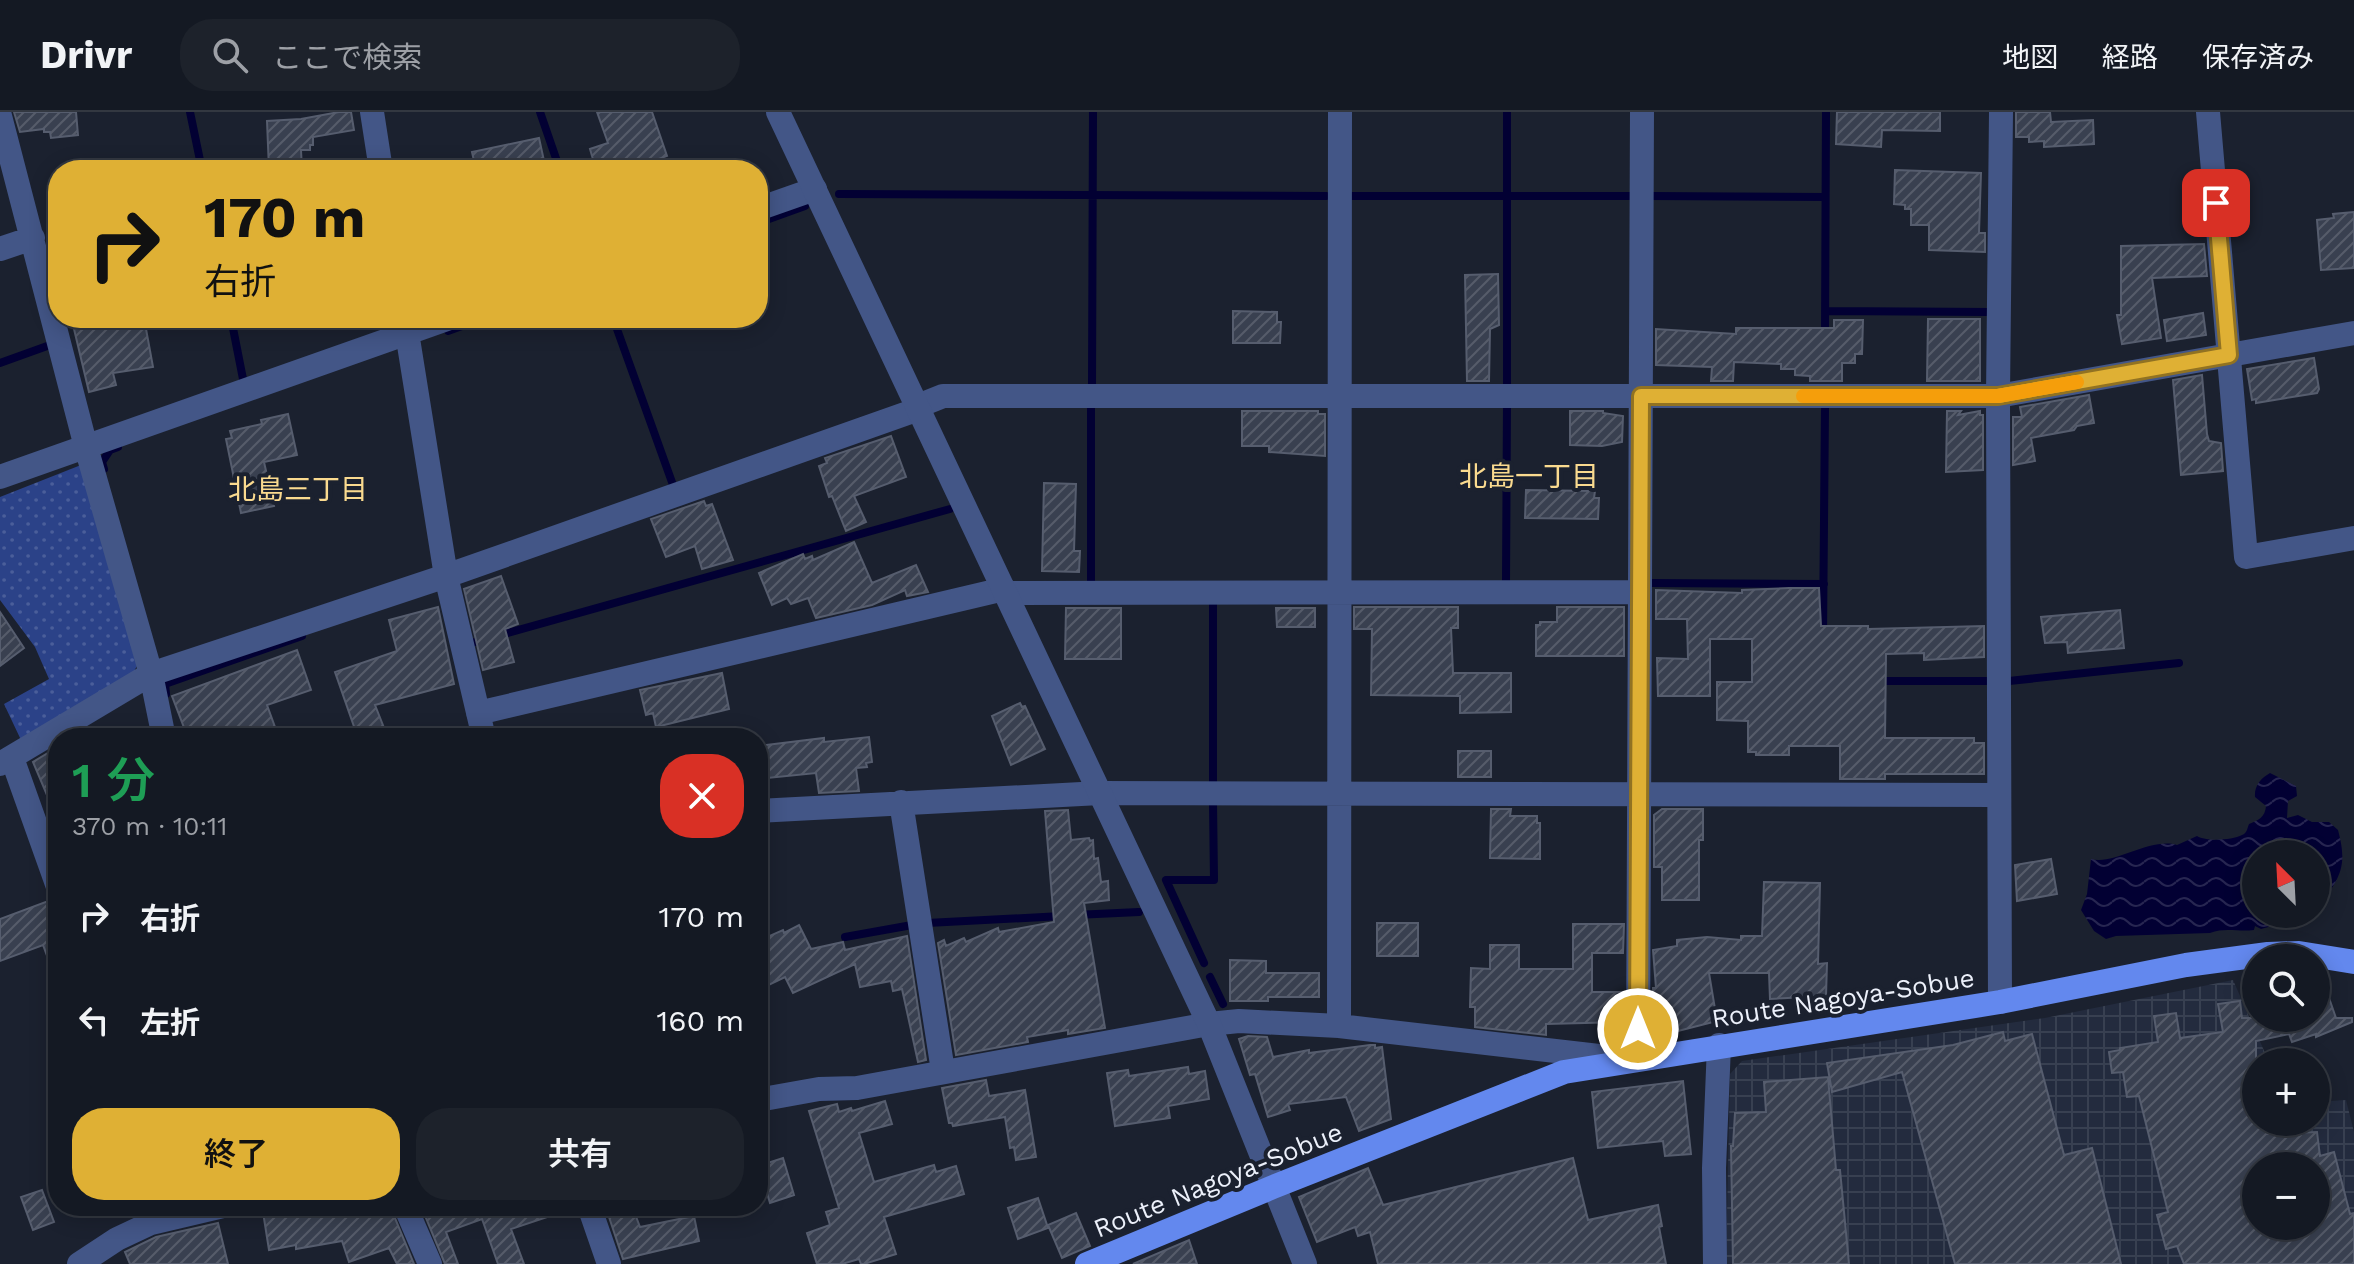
<!DOCTYPE html>
<html lang="ja">
<meta charset="utf-8">
<style>
body{margin:0;font-family:"Work Sans","Noto Sans JP",sans-serif;background:#1d222b;color:#f1f3f6;height:100vh;display:flex;flex-direction:column;font-size:30px;white-space:nowrap}
*{box-sizing:border-box;margin:0}
p{font-size:26px;color:#9da0a6}
.icon{flex:none;width:44px;height:44px;fill:none;stroke:currentColor;stroke-width:2;stroke-linecap:round;stroke-linejoin:round}
.map{position:relative;flex:1;overflow:hidden}
.details{position:absolute;left:48px;top:616px;width:720px;height:488px;display:flex;flex-direction:column;background:#141923;border-radius:32px;box-shadow:0 4px 20px #0003,0 0 0 2px #333841}
.details>*{flex:none}
.banner{position:absolute;left:48px;top:48px;width:720px;height:168px;border-radius:32px;box-shadow:0 4px 20px #0003,0 0 0 2px #333841;background:#dfb034;color:#111;overflow:hidden}
.needle{width:52px;rotate:336deg}
.buttons{position:absolute;left:2242px;top:728px;display:grid;gap:16px}
.buttons a{display:grid;place-items:center;width:88px;height:88px;border-radius:50%;background:#141923;box-shadow:0 4px 20px #0003,0 0 0 2px #333841;font-size:40px}
.pin{position:absolute;display:grid;place-items:center;width:68px;height:68px;color:#fff;margin:-34px;border-radius:16px;box-shadow:0 4px 12px #0006}
.me{position:absolute;width:88px;margin:-44px;rotate:0deg;stroke-linejoin:round;filter:drop-shadow(0 0 6px #0008)}
.turn{display:flex;align-items:center;gap:28px;height:168px;padding:0 24px;font-size:36px}
.turn .icon{width:104px;height:104px;stroke-width:2.5}
.turn b{display:block;font-size:56px;line-height:68px}
.round{display:grid;place-items:center;flex:none;width:84px;height:84px;border-radius:32px;background:#1d222b}
.head{display:flex;align-items:center;justify-content:space-between;height:136px;padding:0 24px}
h1{font-size:48px;font-weight:600;line-height:60px;color:#1e9e55}
.button{display:flex;gap:16px;margin-top:auto;padding:16px 24px}
.button a{flex:1;height:92px;border-radius:32px;background:#dfb034;color:#111;font-size:32px;font-weight:600;line-height:92px;text-align:center}
.button a+a{background:#1d222b;color:#f1f3f6}
ul{padding:0;list-style:none}
li{display:flex;align-items:center;gap:24px;height:104px;padding:0 24px}
li div{flex:1}
li b{display:block;font-size:30px}
li em{font-style:normal}
header{display:flex;align-items:center;gap:48px;box-sizing:border-box;height:112px;padding:0 40px;background:#141923;border-bottom:2px solid #333841}
header strong{font-size:38px}
nav{display:flex;gap:44px;margin-inline-start:auto;font-size:28px}
.search{width:560px;height:72px;background:#1d222b;display:flex;align-items:center;gap:20px;box-sizing:border-box;padding:0 28px;border-radius:32px;color:#9da0a6;font-size:30px}
.map>svg:first-child{display:block}
.industrial{fill:url(#industrial-grid);fill-rule:evenodd}
.grass{fill:url(#grass-dots)}
.water{fill:url(#water-waves)}
.lines{fill:none;stroke-linecap:round;stroke-linejoin:round}
.stream{stroke:#020033;stroke-width:8}
.building{fill:url(#building-hatch);stroke:#565d6e;stroke-width:2;fill-rule:evenodd}
.minor{stroke:#435687;stroke-width:24}
.tertiary{stroke:#435687;stroke-width:24}
.primary{stroke:#6388ee;stroke-width:24}
.route-casing{stroke:#917222;stroke-width:20}
.route{stroke:#dfb034;stroke-width:14}
.slow{stroke:#f59e0b;stroke-width:14}
.labels{text-anchor:middle;stroke-width:8;stroke-linejoin:round;paint-order:stroke}
.street-label{font-size:26px;fill:#ecf0fa;stroke:#1b212f}
.neighbourhood-label{font-size:28px;fill:#fada8f;stroke:#1b212f}
</style>
<header>
<strong>Drivr</strong>
<div class="search"><svg class="icon" aria-label="search" viewBox="0 0 24 24"><circle cx="10" cy="10" r="6"/><path d="M15 15l6 6"/></svg>ここで検索</div>
<nav><a>地図</a><a>経路</a><a>保存済み</a></nav>
</header>
<div class="map">
<svg width="2354" height="1152" viewBox="0 0 2354 1152">
<defs>
<pattern id="industrial-grid" width="8" height="8" patternUnits="userSpaceOnUse" patternTransform="scale(2)"><rect width="8" height="8" fill="#232b3e"/><path d="M0 4h8M4 0v8" fill="none" stroke="#384051"/></pattern>
<pattern id="grass-dots" width="8" height="8" patternUnits="userSpaceOnUse" patternTransform="scale(2)"><rect width="8" height="8" fill="#2b4288"/><path d="M2 2h.1M6 6h.1" fill="none" stroke="#4a5e9a" stroke-width="1.8" stroke-linecap="round"/></pattern>
<pattern id="water-waves" width="16" height="10" patternUnits="userSpaceOnUse" patternTransform="scale(2)"><rect width="16" height="10" fill="#020033"/><path d="M0 5q4-4 8 0t8 0" fill="none" stroke="#272651"/></pattern>
<pattern id="building-hatch" width="6" height="6" patternUnits="userSpaceOnUse" patternTransform="scale(2)"><rect width="6" height="6" fill="#394050"/><path d="M-1 1l2-2M0 6l6-6M5 7l2-2" fill="none" stroke="#565c6a"/></pattern>
</defs>
<rect width="100%" height="100%" fill="#1b212f"/>
<path class="industrial" d="M2233 868 2269 950H2256V1010H2316V990L2346 988 2354 1020V1152H1726L1730 962 1742 949 2045 906ZM2256 1054H2316V1114H2256Z"/>
<path class="grass" d="M81 353 137 554 130 566 21 628 4 592 49 567 35 535 0 488V385Z"/>
<path class="water" d="M2270 661 2296 674 2297 684 2288 689 2287 706 2298 703 2312 710H2329L2338 718C2349 758 2338 767 2316 799V742H2256V802H2291L2283 811 2261 817 2255 814 2254 818C2237 820 2226 815 2210 821L2116 824 2106 827 2094 819 2081 798 2087 782 2091 747C2113 754 2150 725 2177 733L2197 724C2207 730 2232 728 2242 723 2247 721 2247 717 2249 712 2259 708 2265 705 2266 694L2255 685C2254 674 2261 666 2270 661Z"/>
<g class="lines">
<path class="stream" d="M190 0 202 58
M540 0 560 58
M1507 0V274
M839 82 1326 84
M1348 84H1631
M1649 84 1825 85
M758 111 805 94
M1825 199 1990 200
M231 206 243 267
M613 206 673 373
M448 219 484 206
M1825 223 1826 0
M0 251 50 233
M1092 275 1093 0
M104 357 102 350 110 338 118 335
M1091 470V293
M1506 471 1507 292
M1649 471 1824 472
M1213 486V670
M1823 524 1825 295
M472 531 950 397
M1875 569H1986
M2009 569 2179 551
M166 582 165 572 302 524
M1075 803 1139 800
M927 811 1062 804
M845 825 912 813
M1204 851 1166 768H1214L1213 691
M1210 865 1223 892"/>
</g>
<path class="building" d="M14 0H76L78 23 51 26 50 20H44V17L20 20Z
M339 0H351L354 18 313 25V33H310V38H301L302 58H269L267 9 301 7Z
M597 0H652L667 44 628 58H596L590 37 608 31Z
M1837 0H1940V19L1882 18 1881 35 1836 32Z
M2016 0H2050L2051 10 2093 8 2094 32 2044 35V29L2029 30V25H2016Z
M539 26 546 58H476L472 40Z
M1895 58 1981 61 1979 121H1985V140L1929 138V113H1911V97H1905V93L1894 92Z
M2354 100V156L2321 158 2317 108 2334 106 2333 102Z
M2204 132 2207 164 2152 166 2161 226 2122 232 2117 203H2121V134Z
M1498 162 1499 213 1490 217 1489 269H1467L1465 163Z
M1233 199 1277 200V210H1281L1280 231H1233Z
M2203 201 2206 223 2167 229 2164 208Z
M119 206H144L153 255 113 261 116 273 89 280 74 217Z
M1928 207H1980V269H1927Z
M1834 208H1863L1862 242H1855V251H1842V269H1810V264L1795 263V257H1781V252L1734 250 1733 269H1711L1712 255 1656 253V217L1736 222V216H1834Z
M2314 246 2319 277 2317 281 2256 291V287L2252 288 2247 257Z
M2202 263 2207 322 2209 329 2221 331 2223 359 2181 363 2173 268Z
M2089 283 2094 311 2077 314 2074 318 2031 326 2035 349 2013 353V305H2022L2020 295Z
M1242 299H1318V302H1325V344L1269 340V334H1242Z
M1570 299H1603V301L1623 304 1622 330 1602 334 1570 333Z
M1947 299H1961L1958 303 1980 299V303H1983V358L1946 360Z
M288 302 297 343 264 350 274 394 241 401 226 327 232 326 230 319 262 312 261 308Z
M891 324 906 365 854 384 866 410 846 419 832 384 829 385 819 354 827 351 825 346Z
M1044 371 1076 372 1074 439H1080L1079 460 1042 459Z
M1526 378 1595 379 1594 386H1599L1598 407 1525 406Z
M704 389 706 394 712 392 733 448 702 457 695 434 666 445 651 407Z
M854 430 872 471 916 453 928 480 907 484 905 478 872 493 816 506 808 486 791 492 787 486 772 493 759 461 803 442 805 447 812 444 813 448Z
M501 464 518 512 505 517 514 550 483 558 464 477Z
M1789 476H1819L1821 514H1868V517L1984 514V545L1924 548V541L1886 542 1885 626H1974V631H1984V662H1885V667H1840V634H1789V643H1756V640H1748V609L1717 608V570H1752V527H1710V584H1658L1657 546 1688 547 1687 507H1656V478L1742 481V478Z
M438 495 454 572 375 593 388 626H358L335 560 397 539 389 508Z
M1354 495H1458V516H1451L1453 561H1511V600L1460 601V584L1371 583 1372 517H1354Z
M1557 495H1624V544H1536V513H1540V510H1557Z
M1066 496H1121V547H1065Z
M1276 496H1315V515H1277Z
M2120 498 2124 536 2068 541 2067 530 2045 531 2041 505Z
M0 500 24 536 0 554Z
M297 538 311 578 267 593 279 626H188L172 584Z
M722 561 729 597 656 615 653 601 646 603 640 578Z
M1020 591 1022 595 1025 594 1045 637 1011 653 992 604Z
M869 625 872 650 866 651 867 655 856 656 859 679 819 681 816 661 758 667V634L824 626V630Z
M58 635V709L33 650Z
M1458 639H1491V665H1458Z
M1491 697H1511L1510 704H1537V711H1540V747L1490 746Z
M1662 697H1703V728H1699V788H1662V755H1654V703Z
M1068 698 1071 728 1089 726 1090 729 1093 728 1094 747 1098 746 1101 770 1108 769 1109 788 1084 791 1105 916 1068 922V918L1027 925 1028 930 956 943 938 831 944 828 946 834 964 826 966 830 998 816 999 820 1054 810 1045 699Z
M2051 747 2057 782 2017 789 2015 753Z
M1764 770 1820 771 1818 852 1827 851 1826 884 1770 887 1769 861H1709L1717 909 1678 919 1677 913 1654 917 1653 876H1656L1653 838 1677 834V828L1707 825 1741 828V824H1762Z
M51 788 58 808 56 868 43 833 0 849V807Z
M1377 811H1418V844H1377Z
M1573 812H1624L1623 841H1592V880H1623V910L1546 912V923L1475 915V895H1470L1471 856 1490 857V833H1519V857H1573Z
M799 813 811 837 843 830 845 838 907 824 926 948 918 950 902 877 893 879 891 869 860 875 855 852 793 881 785 865 758 878V829L783 818 784 821Z
M1230 848 1266 849V861H1319V885H1268V889H1230Z
M2316 859 2320 860 2336 906H2352V910L2316 925V922L2292 930 2289 922 2256 929V1010H2264L2267 1022 2317 1020 2320 1044 2334 1040 2350 1102 2354 1101V1152H2184L2177 1134 2166 1137 2157 1103 2168 1100 2139 984 2127 985 2123 960 2112 961 2109 940 2120 938V936L2158 930 2154 904 2176 901 2180 926 2223 920 2218 892 2240 889 2242 906H2316ZM2256 1054H2316V1114H2256Z
M2003 920 2005 929 2032 922 2064 1043 2092 1036 2121 1152H1955L1902 960 1832 980 1827 951 1953 933Z
M1248 924 1267 925 1273 945 1309 938V941L1370 933H1375V936L1382 935 1391 1007 1359 1019 1346 985 1288 992 1290 998 1268 1005 1255 962 1250 963 1239 927Z
M1188 955 1189 962 1205 959 1209 987 1168 994 1170 1006 1115 1014 1107 961 1128 958 1129 964Z
M1828 965 1836 1058H1840L1849 1152H1733L1731 1034H1733L1735 1001 1766 1000 1764 970Z
M986 968 989 984 1025 978 1036 1045 1016 1048 1014 1035 1010 1036 1005 1005 953 1014 952 1011H949L942 976Z
M1683 969 1691 1042 1665 1044 1663 1029 1598 1036 1592 980Z
M885 989 892 1012 859 1021 874 1070 934 1053 936 1060 956 1054 964 1082 884 1105 896 1142 864 1152H861L859 1147 842 1152H817L807 1121 830 1113 826 1100 839 1096 809 999 837 992 839 1000 851 996 852 999Z
M783 1046 794 1083 770 1091 767 1081 758 1084V1054Z
M1573 1046 1588 1108 1658 1093 1662 1114 1659 1115 1666 1152H1378L1370 1120 1358 1124 1355 1115 1317 1130 1299 1085 1368 1056 1383 1093Z
M42 1078 54 1110 33 1118 21 1085Z
M1038 1086 1048 1116 1018 1127 1008 1096Z
M296 1094H390L414 1152H397L389 1136 349 1150 342 1129 296 1137V1133L269 1138 263 1100Z
M421 1094H567L568 1098 511 1117 524 1152H498L482 1107 446 1120 458 1152H445Z
M632 1094 640 1115 694 1104 699 1129 623 1147 608 1102Z
M1076 1101 1090 1134 1062 1146 1048 1113Z
M218 1111 228 1152H130L125 1140 156 1125Z
M1189 1128 1197 1152H1133Z"/>
<g class="lines">
<path class="minor" d="M372 0 381 58
M2208 0 2246 445 2354 426
M0 4 86 335 151 562 164 626
M758 97 815 77
M0 137 33 126
M405 208 446 464 484 626
M918 294 943 284H1998L2354 221
M0 365 450 206
M1006 481 1640 480
M478 601 1004 477
M12 646 58 775
M0 652 151 562 446 464 919 297
M901 690 943 959
M758 699 1100 681 1998 683
M2000 890 1998 284 2001 0
M1339 914 1340 0
M1638 946 1642 0
M758 988 819 977 857 976 1209 912 1239 909 1339 914 1625 947
M405 1094 430 1152
M589 1094 609 1152
M79 1152 117 1127 151 1111 223 1094
M1715 1152 1714 1056 1719 933"/>
<path class="tertiary" d="M778 0 1209 912 1305 1152"/>
<path class="primary" d="M1087 1152 1273 1075 1564 960 2000 890 2186 853 2268 842 2299 841 2354 850"/>
</g>
<g class="lines">
<g class="route-casing">
<path id="route" d="M1638 917 1641 284H1998L2229 243 2216 91"/>
</g>
<use href="#route" class="route"/>
<path class="slow" d="M1803 284H1998L2077 270"/>
</g>
<g class="labels">
<g class="street-label">
<text transform="translate(1843 886) rotate(-9)" y="9">Route Nagoya-Sobue</text>
<text transform="translate(1218 1068) rotate(-22)" y="9">Route Nagoya-Sobue</text>
</g>
<g class="neighbourhood-label">
<text x="1529" y="374">北島一丁目</text>
<text x="298" y="387">北島三丁目</text>
</g>
</g>
</svg>
<div class="buttons">
<a><svg class="needle" viewBox="-14 -14 28 28"><path d="M0-13l5 13h-10z" fill="#e53935"/><path d="M0 13l5-13h-10z" fill="#9da0a6"/></svg></a>
<a><svg class="icon" aria-label="search" viewBox="0 0 24 24"><circle cx="10" cy="10" r="6"/><path d="M15 15l6 6"/></svg></a>
<a>+</a>
<a>−</a>
</div>
<div class="pin" style="left:2216px;top:91px;background:#d93025"><svg class="icon" aria-label="arrive" viewBox="0 0 24 24"><path d="M6 21V4h12l-3 4 3 4H6"/></svg></div>
<svg class="me" style="left:1638px;top:917px" viewBox="-20 -20 40 40"><circle r="17" fill="#dfb034" stroke="#fff" stroke-width="3"/><path d="M0-11L8 9 0 5-8 9z" fill="#fff"/></svg>
<div class="banner">
<div class="turn"><svg class="icon" aria-label="right" viewBox="0 0 24 24"><path d="M7 20v-9h11M14 6l5 5-5 5"/></svg><div><b>170 m</b>右折</div></div>
</div>
<section class="details">
<div class="head"><div><h1>1 分</h1><p>370 m · 10:11</p></div><a class="round" style="background:#d93025;color:#fff"><svg class="icon" aria-label="close" viewBox="0 0 24 24"><path d="M6 6l12 12M18 6L6 18"/></svg></a></div>
<ul>
<li><svg class="icon" aria-label="right" viewBox="0 0 24 24"><path d="M7 20v-9h11M14 6l5 5-5 5"/></svg><div><b>右折</b></div><em>170 m</em></li>
<li><svg class="icon" aria-label="left" viewBox="0 0 24 24"><path d="M17 20v-9H6M10 6l-5 5 5 5"/></svg><div><b>左折</b></div><em>160 m</em></li>
</ul>
<div class="button"><a>終了</a><a>共有</a></div>
</section>
</div>
